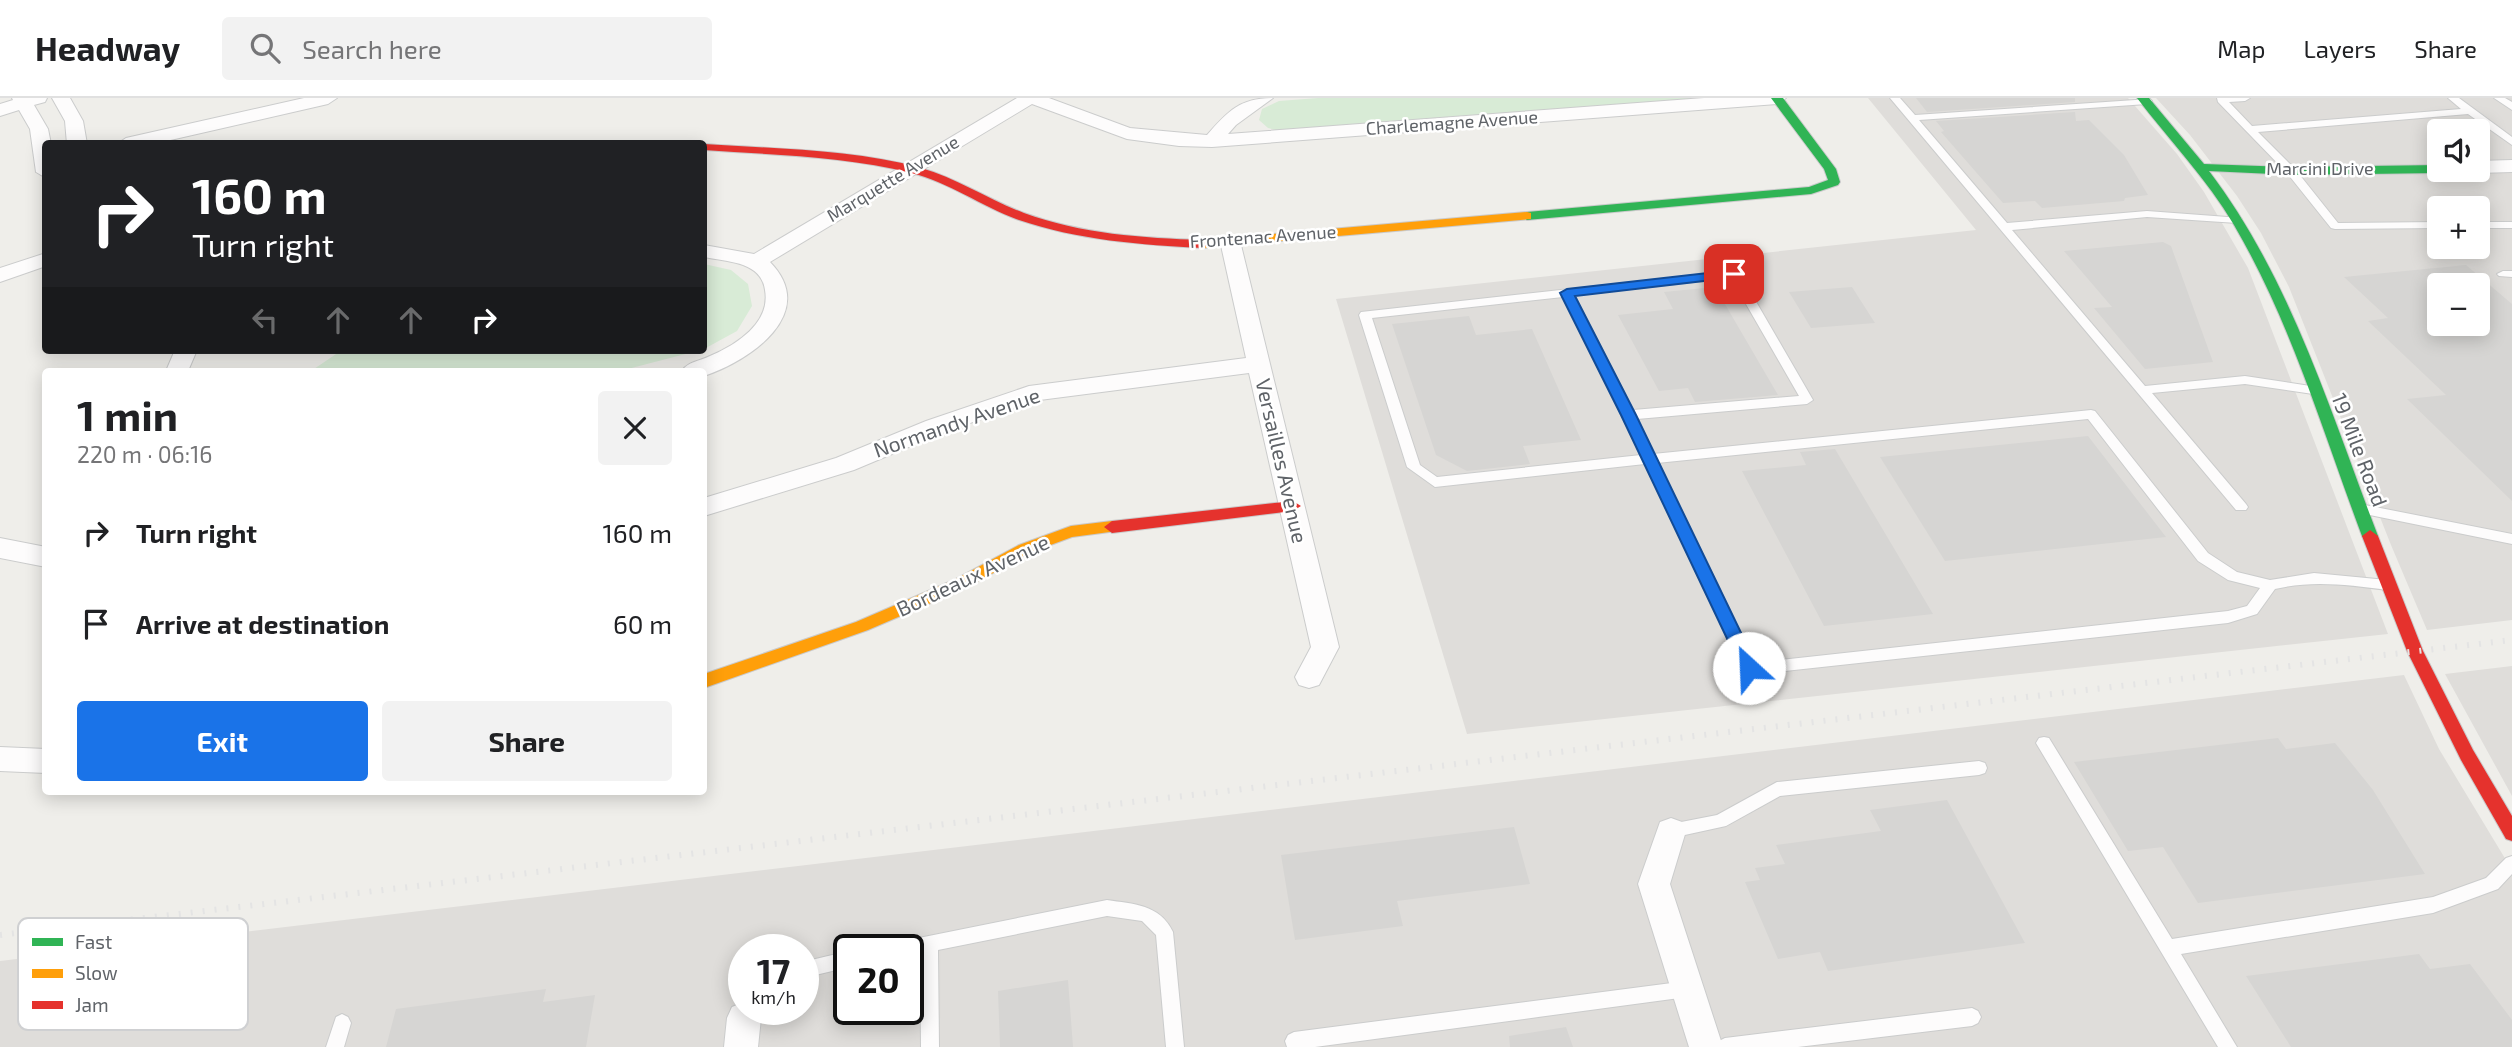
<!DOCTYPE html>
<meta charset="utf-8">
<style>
body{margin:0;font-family:"Exo 2",sans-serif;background:#f2f2f2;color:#202124;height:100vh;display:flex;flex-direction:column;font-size:26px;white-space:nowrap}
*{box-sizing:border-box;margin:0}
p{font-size:23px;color:#757577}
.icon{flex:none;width:38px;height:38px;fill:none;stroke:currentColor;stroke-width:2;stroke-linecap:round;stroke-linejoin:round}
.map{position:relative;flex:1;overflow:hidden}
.drawer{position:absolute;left:42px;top:270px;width:665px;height:427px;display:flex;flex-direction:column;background:#fff;border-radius:7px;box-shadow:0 4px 18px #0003}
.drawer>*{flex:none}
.banner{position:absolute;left:42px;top:42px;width:665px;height:214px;border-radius:7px;box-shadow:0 4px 18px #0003;background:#202124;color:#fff;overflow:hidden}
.controls{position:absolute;left:2427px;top:21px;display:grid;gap:14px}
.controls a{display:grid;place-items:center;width:63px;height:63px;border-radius:7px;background:#fff;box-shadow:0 4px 18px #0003;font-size:35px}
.speed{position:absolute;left:728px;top:836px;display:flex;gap:14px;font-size:35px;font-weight:700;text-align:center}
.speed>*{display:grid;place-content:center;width:91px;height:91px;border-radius:50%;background:#fff;box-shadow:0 4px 18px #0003;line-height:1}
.speed small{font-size:18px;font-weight:400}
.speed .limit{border:4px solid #111;border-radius:10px;background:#fff;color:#111}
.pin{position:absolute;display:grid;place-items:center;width:60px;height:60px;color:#fff;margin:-30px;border-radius:14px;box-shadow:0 4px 10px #0006}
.me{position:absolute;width:77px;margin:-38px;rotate:335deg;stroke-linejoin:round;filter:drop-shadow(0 0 5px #0008)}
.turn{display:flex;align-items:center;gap:24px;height:147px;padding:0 35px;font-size:32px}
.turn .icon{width:91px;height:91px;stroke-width:2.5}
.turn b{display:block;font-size:49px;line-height:60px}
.lanes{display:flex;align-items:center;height:66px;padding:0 35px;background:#0003;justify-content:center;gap:35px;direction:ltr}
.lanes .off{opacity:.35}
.round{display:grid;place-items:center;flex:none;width:74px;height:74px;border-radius:7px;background:#f2f2f2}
.summary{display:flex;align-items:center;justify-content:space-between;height:119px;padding:0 35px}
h1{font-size:42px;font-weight:700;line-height:52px}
.cta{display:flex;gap:14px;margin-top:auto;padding:14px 35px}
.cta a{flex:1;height:80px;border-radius:7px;background:#1a73e8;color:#fff;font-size:28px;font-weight:700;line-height:80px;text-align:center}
.cta a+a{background:#f2f2f2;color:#202124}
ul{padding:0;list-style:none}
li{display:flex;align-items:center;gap:21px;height:91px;padding:0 35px}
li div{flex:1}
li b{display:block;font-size:26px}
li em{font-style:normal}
header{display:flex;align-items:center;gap:42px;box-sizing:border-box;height:98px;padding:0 35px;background:#fff;border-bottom:2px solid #e0e0e0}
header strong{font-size:33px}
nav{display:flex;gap:38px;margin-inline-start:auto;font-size:24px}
.search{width:490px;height:63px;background:#f2f2f2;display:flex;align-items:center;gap:18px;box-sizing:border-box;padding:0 24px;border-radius:7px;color:#757577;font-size:26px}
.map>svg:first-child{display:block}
.industrial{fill:#dfddda;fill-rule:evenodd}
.green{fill:#d8ebd6}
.building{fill:#d6d5d3;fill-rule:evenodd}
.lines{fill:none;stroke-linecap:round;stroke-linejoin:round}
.lane-casing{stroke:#cbcccc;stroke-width:2}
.street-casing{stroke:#cbcccc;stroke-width:2}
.fast-casing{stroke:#cacacb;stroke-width:2}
.slow-casing{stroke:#cacacb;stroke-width:2}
.jam-casing{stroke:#cacacb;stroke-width:2}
.lane{fill:#fdfcfc;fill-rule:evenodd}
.street{fill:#fdfcfc;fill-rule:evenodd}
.fast{fill:#30b455;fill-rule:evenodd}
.slow{fill:#ff9f0a;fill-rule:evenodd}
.jam{fill:#e5322d;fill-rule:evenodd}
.rail{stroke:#e4e4e4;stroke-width:6;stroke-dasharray:2 10;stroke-linecap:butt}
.route{fill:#1a73e8;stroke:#114b97;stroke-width:2}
.labels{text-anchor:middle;stroke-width:5;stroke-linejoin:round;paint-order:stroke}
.far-street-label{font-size:18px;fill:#5f6368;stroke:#fff}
.street-label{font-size:21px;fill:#5f6368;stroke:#fff}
.key{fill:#fff;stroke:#cfd0d2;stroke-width:2}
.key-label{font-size:19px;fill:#5f6368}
</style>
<header>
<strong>Headway</strong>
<div class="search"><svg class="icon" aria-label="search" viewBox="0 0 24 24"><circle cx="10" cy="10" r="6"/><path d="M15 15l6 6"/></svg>Search here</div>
<nav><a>Map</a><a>Layers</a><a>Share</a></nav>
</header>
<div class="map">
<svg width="2512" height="949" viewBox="0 0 2512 949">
<rect width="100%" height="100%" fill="#efeeea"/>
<path class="industrial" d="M1868 0H2128L2177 56 2204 94 2248 170 2388 536 1467 636 1336 201 1976 132Z
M2156 0H2512V522L2427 532 2391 447 2289 189 2261 135 2237 98 2190 37ZM2440 33H2478V72H2440ZM2440 110H2478V149H2440ZM2440 187H2478V226H2440Z
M2512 568V698L2445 576Z
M2404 577 2439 651 2512 772V949H0V863ZM744 852H803V912H744ZM849 852H908V912H849Z"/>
<path class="green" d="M1318 0H1703L1283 34 1268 30 1259 22 1262 11 1279 3Z
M704 166 731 172 748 186 752 208 737 233 704 251Z
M342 252H701L620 273H311Z"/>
<path class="building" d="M1916 0H2075V4L1927 14Z
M2075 14 2076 23 2089 22 2124 57 2148 97 2125 100 2124 103 2042 110 2035 103 2003 105 1941 34 1944 33 1936 23Z
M2163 144 2171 148 2213 264 2145 271 2094 210 2112 209 2064 153Z
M2466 167 2512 206V403L2407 301 2446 297 2368 223 2388 220 2344 179ZM2440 187H2478V226H2440Z
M1715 189 1778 297 1695 304 1688 290 1659 293 1618 217 1673 211 1664 194Z
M1852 189 1875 225 1811 230 1789 194Z
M1469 218 1476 237 1532 231 1581 342 1523 348 1530 366 1467 373 1436 357 1392 226Z
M2088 338 2166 439 1945 463 1880 359Z
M1835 351 1933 516 1824 528 1742 373 1806 367 1800 354Z
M2278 640 2286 651 2335 645 2373 692 2425 776 2198 805 2163 749 2128 753 2074 664Z
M1947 702 2025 845 1828 873 1820 854 1778 861 1745 784 1760 782 1755 770 1785 766 1776 747 1881 733 1870 712Z
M1514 729 1530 786 1397 803 1403 828 1295 842 1281 757Z
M2419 856 2430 871 2470 866 2512 922V949H2291L2246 878Z
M1068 882 1073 949H1000L998 893Z
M546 891 543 904 595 897 586 949H386L396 911Z
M1566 929 1573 949H1510L1509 938Z"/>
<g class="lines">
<g class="lane-casing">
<path id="lane" d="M1890 0H1900L1915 17 2150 1 2152 3 2147 6 1919 22 2007 125 2147 113 2241 120 2242 122 2237 125 2147 119 2012 132 2145 288 2245 278 2317 289 2319 292 2313 296 2245 286 2152 295 2246 406 2248 409 2246 412H2236Z
M2217 0H2250L2245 3 2229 4 2252 28 2461 11 2448 0H2459L2512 39V47L2468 16 2258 34 2295 71 2338 125 2440 124V130L2335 131 2331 130 2287 75 2218 4Z
M2494 0H2505L2512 4V12Z
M2478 124H2512V130H2478Z
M1734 173 1740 176 1813 302 1807 306 1637 321 1653 356 2091 312 2095 313 2208 455 2237 474 2270 482 2314 475 2387 482 2392 483 2394 487 2392 491 2387 492C2349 487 2312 482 2275 491L2257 516 2228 525 1749 577 1744 575 1742 571 1645 366 1435 389 1407 369 1359 217 1361 214ZM1731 180 1799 298 1633 312 1574 197ZM1563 199 1641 357 1437 379 1420 367 1372 220ZM2088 321 2198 463 2228 482 2260 490 2247 508 2228 513 1753 565 1657 365Z
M2503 173H2512V179L2499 178 2497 176Z
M2360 406 2512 436V446L2355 414 2353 411 2355 408Z
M2044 639 2049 640 2172 841 2433 799 2486 780 2506 760 2512 758V776L2498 791 2433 815 2181 856 2237 949H2218L2039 650 2036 645 2039 640Z
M1979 663 1985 665 1987 670 1985 675 1979 677 1780 698 1726 728 1671 740 1665 738 1663 733 1665 728 1671 726 1717 717 1777 684Z
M1107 802C1133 806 1160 806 1173 834L1184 949H1166L1156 837 1142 823 1107 818 938 852 939 949H921L920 855 908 857V852H886L889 846Z
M849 853V869L803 880V864Z
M1687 883 1693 885 1696 891 1693 897 1687 899 1315 949H1287L1285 943 1288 937 1294 934Z
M1972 910 1978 913 1981 919 1978 925 1972 928 1798 949H1716L1719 943 1725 940Z
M342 916 348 919 351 925 344 949H326L336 919Z"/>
</g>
<g class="street-casing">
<path id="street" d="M12 0H47L45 4 34 7 48 31 51 46H46V80L36 74 30 31 19 12 0 18V6L13 2Z
M52 0H70L83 23 87 46H67L65 23Z
M304 0H337L328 6 153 46H117L126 40Z
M1017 0H1049L1130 30 1207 37C1228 13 1240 0 1273 0L1236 27 1228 36 1704 0H1786L1777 6 1212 49 1179 48 1127 41 1032 6 770 164C820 215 750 263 704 278V273H682C687 264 700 263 710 258 736 247 771 225 765 192 761 163 727 164 704 159V147L754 156Z
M2512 62V74L2478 75 2470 72H2478V63Z
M1230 137 1237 139 1240 143 1339 549 1319 587 1309 590 1299 587 1295 579 1311 549 1249 275 1032 303 942 335 854 372 704 418V400L836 360 926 323 1029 288 1246 260 1220 143 1223 139Z
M46 155V168L0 184V170Z
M175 252H197L188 273H166Z
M0 440 46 449V469L0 460Z
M0 649 46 651V675L0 673Z
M1671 720 1682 724 1686 733 1670 786 1723 949H1689L1638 786 1660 724Z
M744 904V912H757L761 920 758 949H724L727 920 732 909Z"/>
</g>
<g class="fast-casing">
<path id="fast" d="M1771 0H1783L1836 71 1840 84 1838 87 1811 96 1527 122 1521 118 1527 114 1809 89 1828 82 1824 71Z
M2137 0H2149L2204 66 2291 69 2440 67V72H2445L2440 75 2291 77 2209 73C2291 181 2330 313 2378 438L2375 442H2365L2362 438C2323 334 2291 224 2234 127 2207 81 2170 43 2137 0Z"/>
</g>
<g class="slow-casing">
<path id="slow" d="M1527 114 1531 115V121L1203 150 1197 146 1203 142Z
M1112 423 1117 425 1120 429 1117 433 1072 439 1029 455 968 489 868 532 704 590V576L856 524 956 481 1019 447 1071 428Z"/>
</g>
<g class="jam-casing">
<path id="jam" d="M704 46C776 51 852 51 921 70 957 80 989 102 1024 115 1081 136 1143 140 1203 142L1209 146 1203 150C1141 147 1078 142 1019 122 982 109 949 84 911 75 845 58 772 57 704 52Z
M1293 403 1301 408 1293 413 1112 435 1104 429 1112 423Z
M2370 432 2378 438 2423 553 2473 652 2512 718V743L2506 741 2461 662 2407 553 2362 438Z"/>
</g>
<use href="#lane" class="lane"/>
<use href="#street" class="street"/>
<use href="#fast" class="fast"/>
<use href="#slow" class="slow"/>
<use href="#jam" class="jam"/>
<path class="rail" d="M0 837 2512 542"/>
</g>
<path class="route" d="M1734 172 1740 176 1738 179 1575 198 1636 317 1758 570 1755 575H1743L1741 570 1621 317 1560 195 1567 191Z"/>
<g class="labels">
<g class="far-street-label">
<text transform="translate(1452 25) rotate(-4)" y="6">Charlemagne Avenue</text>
<text x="2320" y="77">Marcini Drive</text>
<text transform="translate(893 81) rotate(-31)" y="6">Marquette Avenue</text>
<text transform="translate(1263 139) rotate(-4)" y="6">Frontenac Avenue</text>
</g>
<g class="street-label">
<text transform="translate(957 325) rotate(-19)" y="7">Normandy Avenue</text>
<text transform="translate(2359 352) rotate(69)" y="7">19 Mile Road</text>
<text transform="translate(1281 363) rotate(77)" y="7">Versailles Avenue</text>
<text transform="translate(973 478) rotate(-25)" y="7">Bordeaux Avenue</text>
</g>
</g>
<rect x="18" y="820" width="230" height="112" rx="10" class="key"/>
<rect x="32" y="840" width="31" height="8" fill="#30b455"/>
<rect x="32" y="871" width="31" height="9" fill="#ff9f0a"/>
<rect x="32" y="903" width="31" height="8" fill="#e5322d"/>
<g class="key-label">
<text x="75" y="851">Fast</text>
<text x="75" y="882">Slow</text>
<text x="75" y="914">Jam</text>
</g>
</svg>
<div class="controls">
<a><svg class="icon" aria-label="sound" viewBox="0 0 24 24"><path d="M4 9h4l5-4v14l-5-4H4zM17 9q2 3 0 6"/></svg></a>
<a>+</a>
<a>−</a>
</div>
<div class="speed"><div>17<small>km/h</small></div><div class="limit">20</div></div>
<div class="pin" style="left:1734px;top:176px;background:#d93025"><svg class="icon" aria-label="arrive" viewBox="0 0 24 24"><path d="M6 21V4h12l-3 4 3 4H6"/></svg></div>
<svg class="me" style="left:1749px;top:570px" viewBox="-20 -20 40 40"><circle r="19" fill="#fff"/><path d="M0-13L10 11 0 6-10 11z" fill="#1a73e8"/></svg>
<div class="banner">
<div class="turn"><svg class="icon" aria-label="right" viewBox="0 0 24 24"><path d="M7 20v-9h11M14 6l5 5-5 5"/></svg><div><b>160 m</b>Turn right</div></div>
<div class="lanes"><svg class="icon off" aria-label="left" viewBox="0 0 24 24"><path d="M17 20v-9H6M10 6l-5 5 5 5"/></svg><svg class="icon off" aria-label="ahead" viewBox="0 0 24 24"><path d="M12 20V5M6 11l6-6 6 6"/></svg><svg class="icon off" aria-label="ahead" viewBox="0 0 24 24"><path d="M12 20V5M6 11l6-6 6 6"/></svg><svg class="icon" aria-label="right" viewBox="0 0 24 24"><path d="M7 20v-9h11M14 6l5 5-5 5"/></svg></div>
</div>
<section class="drawer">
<div class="summary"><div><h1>1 min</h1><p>220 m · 06:16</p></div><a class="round"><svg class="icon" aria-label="close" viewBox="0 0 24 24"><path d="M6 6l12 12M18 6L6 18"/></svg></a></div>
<ul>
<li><svg class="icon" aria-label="right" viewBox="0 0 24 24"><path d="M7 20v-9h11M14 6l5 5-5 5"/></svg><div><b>Turn right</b></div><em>160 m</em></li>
<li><svg class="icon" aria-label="arrive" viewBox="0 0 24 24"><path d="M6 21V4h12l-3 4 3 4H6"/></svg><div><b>Arrive at destination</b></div><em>60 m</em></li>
</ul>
<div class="cta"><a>Exit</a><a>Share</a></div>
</section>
</div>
